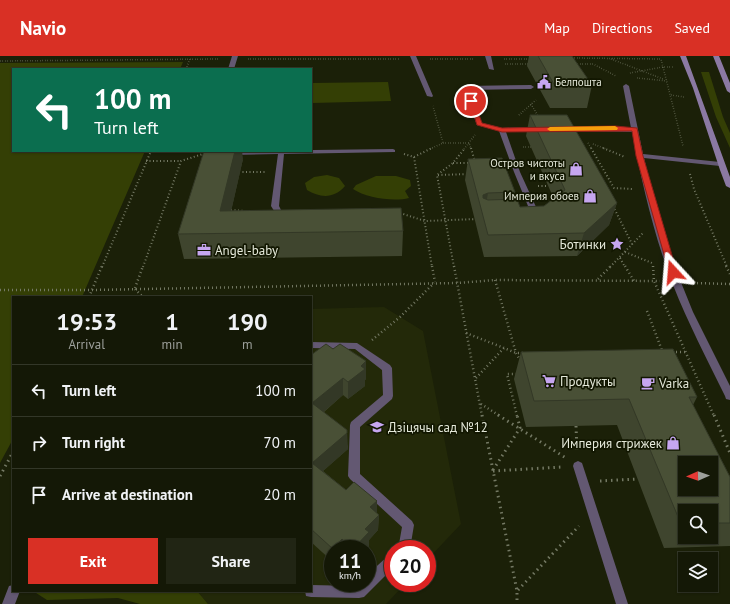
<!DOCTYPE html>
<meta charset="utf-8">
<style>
body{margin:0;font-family:"PT Sans",sans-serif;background:#212514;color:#f1f3f6;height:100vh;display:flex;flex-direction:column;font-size:15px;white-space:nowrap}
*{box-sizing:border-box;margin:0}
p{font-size:13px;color:#9da09b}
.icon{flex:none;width:22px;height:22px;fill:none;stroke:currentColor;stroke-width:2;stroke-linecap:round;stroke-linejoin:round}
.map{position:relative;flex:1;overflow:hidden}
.drawer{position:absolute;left:12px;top:240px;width:300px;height:296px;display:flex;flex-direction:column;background:#141806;border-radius:0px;box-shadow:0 1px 3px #0004,0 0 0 1px #333728}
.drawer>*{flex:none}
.guide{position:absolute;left:12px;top:12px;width:300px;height:84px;border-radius:0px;box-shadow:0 1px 3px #0004,0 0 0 1px #333728;background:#0b6e4f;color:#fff;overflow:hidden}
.needle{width:26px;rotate:268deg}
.controls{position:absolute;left:678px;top:400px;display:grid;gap:8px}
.controls a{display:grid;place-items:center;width:40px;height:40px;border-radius:0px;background:#141806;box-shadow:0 1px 3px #0004,0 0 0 1px #333728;font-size:20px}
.speed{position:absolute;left:324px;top:484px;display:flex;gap:8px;font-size:20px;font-weight:700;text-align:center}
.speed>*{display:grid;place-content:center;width:52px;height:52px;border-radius:50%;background:#141806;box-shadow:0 1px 3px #0004,0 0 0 1px #333728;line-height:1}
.speed small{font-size:10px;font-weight:400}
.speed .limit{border:6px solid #d22;background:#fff;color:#111}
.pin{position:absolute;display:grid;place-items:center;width:34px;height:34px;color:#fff;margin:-17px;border:2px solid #fff;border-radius:50%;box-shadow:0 1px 4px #0007}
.me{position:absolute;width:44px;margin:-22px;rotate:341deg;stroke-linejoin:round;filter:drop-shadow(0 0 3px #0008)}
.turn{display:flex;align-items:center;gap:14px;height:84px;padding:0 16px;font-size:18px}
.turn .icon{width:52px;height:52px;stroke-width:2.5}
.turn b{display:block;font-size:28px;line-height:34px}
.eta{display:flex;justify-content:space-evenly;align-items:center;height:68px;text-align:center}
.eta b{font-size:24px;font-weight:700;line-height:28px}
.button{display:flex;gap:8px;margin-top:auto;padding:8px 16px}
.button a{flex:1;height:46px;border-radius:0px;background:#d93025;color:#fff;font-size:16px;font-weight:700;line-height:46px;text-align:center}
.button a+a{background:#212514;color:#f1f3f6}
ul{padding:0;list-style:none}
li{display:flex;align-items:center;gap:12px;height:52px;padding:0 16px;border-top:1px solid #333728}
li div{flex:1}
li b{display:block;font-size:15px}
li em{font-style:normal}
header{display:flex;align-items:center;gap:24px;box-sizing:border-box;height:56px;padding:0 20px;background:#d93025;color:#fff}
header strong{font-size:19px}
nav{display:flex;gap:22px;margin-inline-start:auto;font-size:14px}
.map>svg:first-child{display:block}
.built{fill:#232909;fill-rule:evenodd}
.green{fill:#343f05}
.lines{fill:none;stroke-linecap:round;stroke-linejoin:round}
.path-far3{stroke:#747964;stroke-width:1.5;stroke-dasharray:0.5 2;stroke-linecap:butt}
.path-far2{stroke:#747964;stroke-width:2;stroke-dasharray:1 2.5;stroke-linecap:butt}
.path-far1{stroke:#747964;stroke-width:2.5;stroke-dasharray:1 3;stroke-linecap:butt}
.path{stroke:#747964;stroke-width:3;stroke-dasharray:1.5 4;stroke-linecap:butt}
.service{fill:#635872;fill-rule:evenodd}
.secondary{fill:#8b79a3;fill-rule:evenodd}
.wall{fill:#3f452e;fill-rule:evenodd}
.shaded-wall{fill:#333826}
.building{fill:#495036;stroke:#333826;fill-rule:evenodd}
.route{fill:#d93025;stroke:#8d1f18}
.slow{fill:#f59e0b}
.labels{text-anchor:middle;stroke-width:3.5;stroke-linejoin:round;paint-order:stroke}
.far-poi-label{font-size:11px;fill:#e5e9da;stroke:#121701;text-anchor:end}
.poi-label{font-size:13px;fill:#e5e9da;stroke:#121701;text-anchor:start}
</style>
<header>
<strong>Navio</strong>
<nav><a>Map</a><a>Directions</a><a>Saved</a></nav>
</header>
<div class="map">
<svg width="730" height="548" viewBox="0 0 730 548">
<rect width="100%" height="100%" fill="#1b2008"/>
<path class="built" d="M384 251 423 275 461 468 427 504V493H393V527H406L386 548H208L197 535H311V253ZM333 493H367V527H333Z"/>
<path class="green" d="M183 6 180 13H13V95H145L82 241H13V383L0 407V7Z
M701 16H709L723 61 730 77V92L716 61Z
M388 26 391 45 312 47 313 27Z
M327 119 339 122 345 130C334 143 320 142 307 134L305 127 314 121Z
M376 120H396L410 124 411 130 405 135 409 142C394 146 366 142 353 133L356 129Z
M33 535H197L208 548H140L118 542 47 544Z"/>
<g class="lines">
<path class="path-far3" d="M572 2 661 3 683 90
M248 3H399
M430 3H475
M504 3H531
M611 3 663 23
M0 5 219 3
M505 8H530
M575 8H593L616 20
M186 13 190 3
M630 17 663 11H673
M637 22 667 25
M671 39 684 41
M531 48 538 60
M519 59 536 44
M443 87H469L471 93
M588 87 592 93
M593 88 606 93
M523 91H531
M430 93 443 87 433 50
M464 93 475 79"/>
<path class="path-far2" d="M471 92 475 106
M591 92 614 132 632 133
M603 92 625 101
M404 98 414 101 432 92
M414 101 432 211
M146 105H181
M453 107H470
M239 116H265
M690 118 694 133 727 211
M438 119 469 118
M538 130H548
M613 150 632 188
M231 154 245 155
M400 157 425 165 477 163
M625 196 652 207
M620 202 625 211
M102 211 151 95
M143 211 181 105 206 97
M454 211 437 119 453 107 465 92
M610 211 643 177"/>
<path class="path-far1" d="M432 210 435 226
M454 210 482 360
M625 210 634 225
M653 210 654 225 714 360
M726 210 730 218
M598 223 611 210
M495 224 516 297 520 304
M693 227 730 228
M135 232 143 210
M135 233 143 241
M0 234H93L458 227 495 224 660 225
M89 241 102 210
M647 255 663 297
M466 277 504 292
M372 284 400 261 434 227
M672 296H687
M476 322 504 292 516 297H523
M481 348 500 360
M517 360 507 318H518"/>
<path class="path" d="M482 359 517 535V548
M498 359 566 402
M714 359 730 397
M576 370 577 395
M493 414 520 372 517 359
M493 415 562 411
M0 420 13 396
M600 425 637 423
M518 534 579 470"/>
<path class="service" d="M232 0H238L234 13H228Z
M410 0H416L433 40 432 41 427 40Z
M485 0H491L494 14 489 13Z
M626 28 629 30 643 98 720 106 723 108 720 110 644 102 657 155 672 204 693 256 730 330V344L726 343 725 340C707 303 688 267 673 229 654 180 642 127 632 76L564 75 561 73 564 71 631 72 623 30Z
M466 30 531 29 534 31 531 33 469 34 482 67 502 72 540 71 543 73 540 75 506 76 520 116 536 151 527 159H521L520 157 528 150 514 116 499 75 477 69 463 32Z
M393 93 395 94V96L284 98 279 150 281 154 292 155V159L276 158 271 150 278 98 231 99 228 97 231 95Z
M311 286 357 287 390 309 392 312 393 340 392 343 360 371V418L412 465 414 469 410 493H397L399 488 402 471 350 423 348 420 350 369 351 366 383 339 382 314 355 293 311 292Z
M578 405 582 407 583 410 628 548H616L573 410 574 407Z
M393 497V512L364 541 359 542 311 541 306 540 305 535H311V529L356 530 359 527H367V519L389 499Z
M13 529V535H20L15 548H2L9 530Z"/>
<path class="secondary" d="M680 0H686L730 121V132L726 130 720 114 693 32Z
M713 0H719L730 27V37L727 35Z"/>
</g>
<path class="wall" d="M529 0H538L592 29 587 52H550L527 10Z
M530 59 617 147 609 169 577 200 484 201 465 124 468 103 515 136 513 143 520 151 544 150 554 143 526 80Z
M243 103 231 155 403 175 402 200 184 203 178 178Z
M521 296 697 341 693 349 730 421V490L664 492 617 369 526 371 514 323ZM685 455H711V481H685Z
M311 299 366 323 365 324V330L348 343 343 339 324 356 348 390V393L323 415 346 434 377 445V457L379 459 378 474 369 484V492L367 494V493H333V506L311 486Z"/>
<path class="shaded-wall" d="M235 95H242L243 103 226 178 220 155Z
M488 137 484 160 483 139Z
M617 147 609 169 577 200 584 177Z
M366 305V323L365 324V330L348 343V326L361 310Z
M343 322V339L314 364 312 347Z
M347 374 348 393 314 423 312 407Z
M377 445V460L370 451Z
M379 459 378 474 369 484V492L367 494V493H353L365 473Z
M342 483 343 493H333Z"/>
<path class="building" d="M538 0H572L592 29 555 30Z
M530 59H567L617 147 584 177 488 179 468 103 502 102 515 136 488 137 483 139V142L488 144 517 143 520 151 544 150 565 134Z
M204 95H235L220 155 401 152 403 175 178 178Z
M326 288 333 293 340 288 366 305 361 310 365 313 348 326 343 322 312 347 347 374V377L312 407 346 434 354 426 377 445 370 451 379 459 365 473 369 476 353 493 342 483 333 493 311 473V299Z
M673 293 697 341H689L730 421V467H711V455H685V468H681L629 343 534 345 521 296ZM685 407H711V433H685Z"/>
<path class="route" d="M469 44 474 45 482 67 502 72 615 70 637 72 643 100 677 216 676 217H670L669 216 636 100 632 75 502 76 477 69Z"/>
<path class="slow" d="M615 70 618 72 617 74 550 75 547 73 550 71Z"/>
<defs>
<g id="civic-bare" transform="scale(1.08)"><path d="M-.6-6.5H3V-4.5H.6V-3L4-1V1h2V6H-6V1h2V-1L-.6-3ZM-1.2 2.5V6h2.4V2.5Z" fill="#c6a6f0" stroke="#121701" stroke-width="2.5" paint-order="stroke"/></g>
<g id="shop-bare" transform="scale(1.08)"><path d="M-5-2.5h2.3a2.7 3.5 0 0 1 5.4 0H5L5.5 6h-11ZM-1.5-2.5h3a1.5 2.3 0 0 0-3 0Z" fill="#c6a6f0" stroke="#121701" stroke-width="2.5" paint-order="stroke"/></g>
<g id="sight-bare" transform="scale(1.08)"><path d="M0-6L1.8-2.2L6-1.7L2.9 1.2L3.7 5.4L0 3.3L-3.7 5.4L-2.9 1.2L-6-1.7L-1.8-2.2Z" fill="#c6a6f0" stroke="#121701" stroke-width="2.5" paint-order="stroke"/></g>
<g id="office-bare" transform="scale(1.08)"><path d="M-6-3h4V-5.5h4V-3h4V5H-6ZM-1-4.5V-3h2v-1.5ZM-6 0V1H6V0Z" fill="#c6a6f0" stroke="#121701" stroke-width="2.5" paint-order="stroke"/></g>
<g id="supermarket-bare" transform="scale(1.08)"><path d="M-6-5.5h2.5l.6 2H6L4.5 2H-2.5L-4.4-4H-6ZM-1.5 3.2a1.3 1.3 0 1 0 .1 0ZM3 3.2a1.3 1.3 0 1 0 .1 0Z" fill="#c6a6f0" stroke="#121701" stroke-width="2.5" paint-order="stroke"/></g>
<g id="cafe-bare" transform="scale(1.08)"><path d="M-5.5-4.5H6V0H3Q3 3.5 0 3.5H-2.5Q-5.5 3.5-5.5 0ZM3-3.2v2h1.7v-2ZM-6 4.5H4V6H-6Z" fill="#c6a6f0" stroke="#121701" stroke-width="2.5" paint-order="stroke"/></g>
<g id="school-bare" transform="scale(1.08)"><path d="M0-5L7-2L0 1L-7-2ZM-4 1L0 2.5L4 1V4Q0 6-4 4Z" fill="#c6a6f0" stroke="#121701" stroke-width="2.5" paint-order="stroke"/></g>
</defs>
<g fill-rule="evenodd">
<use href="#civic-bare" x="544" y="26"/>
<use href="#shop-bare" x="576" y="113"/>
<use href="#shop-bare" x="590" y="140"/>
<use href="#sight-bare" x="617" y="188"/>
<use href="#office-bare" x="204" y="194"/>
<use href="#supermarket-bare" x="549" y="325"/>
<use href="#cafe-bare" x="648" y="327"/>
<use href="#school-bare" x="377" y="371"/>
<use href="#shop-bare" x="673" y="387"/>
</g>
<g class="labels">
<g class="far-poi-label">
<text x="555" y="30" text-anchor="start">Белпошта</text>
<text x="565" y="111">Остров чистоты<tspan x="565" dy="13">и вкуса</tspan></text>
<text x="579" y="144">Империя обоев</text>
</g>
<g class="poi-label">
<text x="606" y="193" text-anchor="end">Ботинки</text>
<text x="215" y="199">Angel-baby</text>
<text x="560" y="330">Продукты</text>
<text x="659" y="332">Varka</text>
<text x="388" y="376">Дзіцячы сад №12</text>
<text x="662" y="392" text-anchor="end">Империя стрижек</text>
</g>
</g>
</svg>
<div class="controls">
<a><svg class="needle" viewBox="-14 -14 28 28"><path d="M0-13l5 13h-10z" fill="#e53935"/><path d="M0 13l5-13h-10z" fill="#9da09b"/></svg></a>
<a><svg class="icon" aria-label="search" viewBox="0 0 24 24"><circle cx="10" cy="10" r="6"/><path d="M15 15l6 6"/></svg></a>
<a><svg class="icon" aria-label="layers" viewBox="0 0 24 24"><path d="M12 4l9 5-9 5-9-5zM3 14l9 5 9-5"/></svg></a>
</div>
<div class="speed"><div>11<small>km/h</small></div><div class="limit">20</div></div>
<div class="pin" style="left:471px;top:45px;background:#d93025"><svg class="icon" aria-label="arrive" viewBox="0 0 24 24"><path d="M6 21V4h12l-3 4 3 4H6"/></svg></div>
<svg class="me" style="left:673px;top:216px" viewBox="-20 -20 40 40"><path d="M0-17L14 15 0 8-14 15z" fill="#d93025" stroke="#fff" stroke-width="4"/></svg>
<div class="guide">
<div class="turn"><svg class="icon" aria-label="left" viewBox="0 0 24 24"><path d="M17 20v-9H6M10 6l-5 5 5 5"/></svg><div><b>100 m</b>Turn left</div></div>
</div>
<section class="drawer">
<div class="eta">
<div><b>19:53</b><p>Arrival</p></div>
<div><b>1</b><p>min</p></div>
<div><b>190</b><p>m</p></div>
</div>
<ul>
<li><svg class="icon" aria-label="left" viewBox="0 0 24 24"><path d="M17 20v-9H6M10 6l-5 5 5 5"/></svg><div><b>Turn left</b></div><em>100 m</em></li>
<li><svg class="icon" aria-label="right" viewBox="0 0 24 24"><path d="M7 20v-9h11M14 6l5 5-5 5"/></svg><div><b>Turn right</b></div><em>70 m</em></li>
<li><svg class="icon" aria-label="arrive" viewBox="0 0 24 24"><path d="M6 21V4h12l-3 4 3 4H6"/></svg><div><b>Arrive at destination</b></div><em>20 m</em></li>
</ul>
<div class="button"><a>Exit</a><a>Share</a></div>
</section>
</div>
